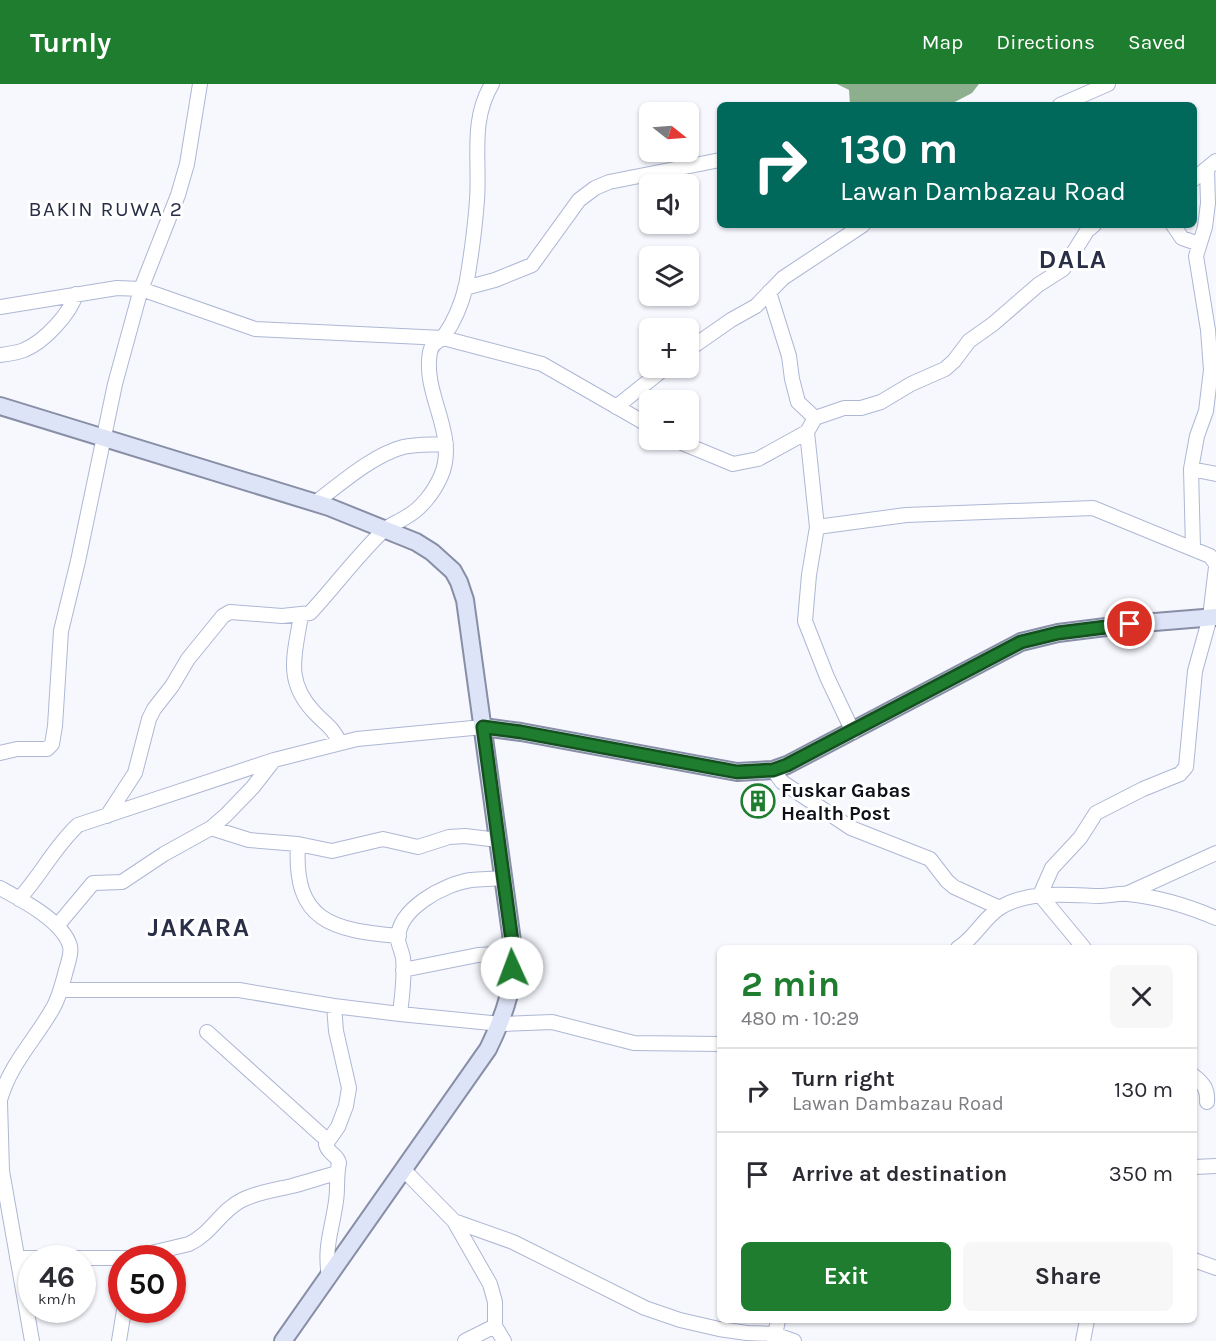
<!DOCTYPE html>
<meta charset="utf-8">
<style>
body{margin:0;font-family:Karla,sans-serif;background:#f7f7f7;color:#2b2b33;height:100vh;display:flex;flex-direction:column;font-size:22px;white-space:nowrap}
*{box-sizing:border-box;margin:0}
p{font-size:20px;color:#7c7c81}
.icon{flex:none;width:33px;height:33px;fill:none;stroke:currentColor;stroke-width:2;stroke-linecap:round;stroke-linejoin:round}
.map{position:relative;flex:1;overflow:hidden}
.drawer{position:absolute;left:717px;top:861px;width:480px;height:378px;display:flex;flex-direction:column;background:#fff;border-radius:9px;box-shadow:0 2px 4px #0004}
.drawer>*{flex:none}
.banner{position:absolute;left:717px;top:18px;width:480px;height:126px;border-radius:9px;box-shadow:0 2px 4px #0004;background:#00695c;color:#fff;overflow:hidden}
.needle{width:39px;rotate:107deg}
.controls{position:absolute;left:639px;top:18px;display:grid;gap:12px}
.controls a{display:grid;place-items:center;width:60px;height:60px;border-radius:9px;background:#fff;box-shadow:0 2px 4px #0004;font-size:30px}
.speed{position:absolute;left:18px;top:1161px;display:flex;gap:12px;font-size:30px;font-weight:700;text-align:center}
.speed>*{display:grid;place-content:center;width:78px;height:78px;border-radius:50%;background:#fff;box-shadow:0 2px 4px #0004;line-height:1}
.speed small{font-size:15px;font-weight:400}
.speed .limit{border:9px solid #d22;background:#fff;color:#111}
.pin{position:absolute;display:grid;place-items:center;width:51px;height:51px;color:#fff;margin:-26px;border:3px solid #fff;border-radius:50%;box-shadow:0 2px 6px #0007}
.me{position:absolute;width:66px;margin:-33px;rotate:358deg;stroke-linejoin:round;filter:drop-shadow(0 0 4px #0008)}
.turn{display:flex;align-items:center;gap:21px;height:126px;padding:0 24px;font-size:27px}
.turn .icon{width:78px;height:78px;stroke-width:2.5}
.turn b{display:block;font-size:42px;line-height:51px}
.round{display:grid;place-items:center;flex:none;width:63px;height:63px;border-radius:9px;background:#f7f7f7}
.summary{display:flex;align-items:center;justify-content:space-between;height:102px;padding:0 24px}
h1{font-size:36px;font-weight:700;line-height:45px;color:#1e7d2e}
.cta{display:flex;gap:12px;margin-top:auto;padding:12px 24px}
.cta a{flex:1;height:69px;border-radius:9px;background:#1e7d2e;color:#fff;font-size:24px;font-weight:700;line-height:69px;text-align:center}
.cta a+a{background:#f7f7f7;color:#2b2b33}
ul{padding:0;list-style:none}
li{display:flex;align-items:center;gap:18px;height:84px;padding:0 24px;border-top:2px solid #e1e1e2}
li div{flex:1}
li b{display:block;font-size:22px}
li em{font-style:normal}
header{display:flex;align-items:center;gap:36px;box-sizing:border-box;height:84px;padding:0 30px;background:#1e7d2e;color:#fff}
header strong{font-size:28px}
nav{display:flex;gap:33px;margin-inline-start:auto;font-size:21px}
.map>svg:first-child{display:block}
.water{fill:#8daf8e}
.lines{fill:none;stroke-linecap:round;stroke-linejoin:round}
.minor-casing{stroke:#aeb7d4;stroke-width:16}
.major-casing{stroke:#878ea6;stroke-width:20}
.minor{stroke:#fff;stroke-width:14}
.major{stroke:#dee4f7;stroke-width:16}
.route-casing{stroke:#14511e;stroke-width:15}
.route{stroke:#1e7d2e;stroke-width:10}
.labels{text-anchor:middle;stroke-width:6;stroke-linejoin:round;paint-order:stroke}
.poi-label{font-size:20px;font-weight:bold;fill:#0e101a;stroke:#fff;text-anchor:start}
.neighbourhood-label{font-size:21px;letter-spacing:1.5px;fill:#292f47;stroke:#fff}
.district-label{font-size:26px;font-weight:bold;letter-spacing:1.5px;fill:#292f47;stroke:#fff}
</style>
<header>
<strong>Turnly</strong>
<nav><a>Map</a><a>Directions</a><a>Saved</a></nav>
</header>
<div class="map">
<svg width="1216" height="1257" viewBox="0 0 1216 1257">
<rect width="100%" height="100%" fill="#f6f8fe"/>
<path class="water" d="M837 0H979L972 9 949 21H850L849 6Z"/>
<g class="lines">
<g class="minor-casing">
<path id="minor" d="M1060 21 1108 0
M1194 95 1216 77
M1173 141 1182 154 1199 160
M465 204 495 196 532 181 579 116 595 104 609 98 720 76
M769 208 789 272 792 295 798 318 815 334 807 348 817 443 809 491 805 537 827 593 853 648
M0 223 117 204 141 205 255 245 443 254 542 280 650 342
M688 266 731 236 756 222 783 194 863 141
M0 271C8 270 17 269 24 266 44 258 70 230 76 210
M616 323 665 284
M815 334 844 324H861L881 318 911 300 945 285 954 277 969 257 993 240 1038 201 1063 185 1087 147 1094 141
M675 356 733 380 758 375 807 348
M1191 385 1216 390
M315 419C340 400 373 371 403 363 417 360 432 361 446 360
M817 443 906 431 1093 424 1210 472 1216 480
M1193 464 1191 385 1197 352 1206 327 1211 286 1208 246 1196 172 1205 143 1208 119 1207 86
M301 531C295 570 284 596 314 628 326 641 332 642 340 659
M0 669 17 665H47L52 660 55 642 61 547 78 477 115 300 141 205 178 111 187 80 200 0
M773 686 782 698 851 744 930 775 947 797 954 803 1000 824
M107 732 135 689 149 635 154 625 172 602 188 575 223 532 230 528 282 532 310 529C335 502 357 472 383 447 389 441 399 438 406 433 421 425 434 408 441 392 459 350 422 311 430 268 432 258 439 258 444 252 454 238 462 218 466 202 471 173 475 144 477 116 480 76 470 36 492 0
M211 744 249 756 298 760 332 767 383 755 418 763 449 753 465 752 498 756
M298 760C293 838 332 846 399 852
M0 804C22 816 63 837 70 862 72 871 67 881 65 890 62 901 59 914 53 924 35 956 10 980 0 1016
M1126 810 1216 769
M1040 811 1052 784 1080 754 1096 729 1143 705 1180 690 1186 683 1195 587 1210 533 1216 483
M1040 811 1084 864
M19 815C41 791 55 762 78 741L274 676 357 655 483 643
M57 842 93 799 122 798 164 770 211 744 226 731 253 703 274 676
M958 864C975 854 984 833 1001 823 1030 806 1068 811 1100 812 1109 812 1119 809 1128 810 1158 813 1188 822 1216 834
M403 886 478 871 513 869
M61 906H239L334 922 400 930 501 940 552 938 634 959 720 960
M400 930C402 912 405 892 403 874 402 868 399 862 398 856 397 825 444 800 471 796 482 795 493 795 503 794
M207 948 328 1057
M1194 992C1203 999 1208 1005 1207 1018
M0 1018 2 1087 32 1257
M1194 1083 1216 1082
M404 1086 454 1137 513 1158 645 1224 680 1236 719 1245 747 1249 774 1250 794 1257
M454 1137 490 1200 495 1218V1242L504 1257
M17 1174H130L189 1160C211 1150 221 1126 242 1116 258 1108 275 1106 292 1102 307 1098 322 1093 337 1089
M1194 1176 1216 1184
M329 1193C324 1161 332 1147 336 1117 338 1105 336 1092 339 1079 338 1071 327 1069 326 1060L338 1043 346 1022 349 1004 336 947 334 922
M119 1257 124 1226
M465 1257 495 1242
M774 1257 778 1236
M1083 1257 1087 1236"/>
</g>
<g class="major-casing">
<path id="major" d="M0 322 329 423 416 458 432 468 453 487 459 498 465 516 512 857C516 899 506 928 488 965L283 1257
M483 643 521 648 737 688 773 686 787 681 1021 558 1058 549 1130 540 1216 533"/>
</g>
<use href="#minor" class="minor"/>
<use href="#major" class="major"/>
</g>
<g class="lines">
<g class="route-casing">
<path id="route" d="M512 884V857L483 643 521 648 737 688 773 686 787 681 1021 558 1058 549 1130 540"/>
</g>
<use href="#route" class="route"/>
</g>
<defs>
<g id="building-ring" transform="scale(1.725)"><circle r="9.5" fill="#fff" stroke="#1e7d2e" stroke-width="1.5"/><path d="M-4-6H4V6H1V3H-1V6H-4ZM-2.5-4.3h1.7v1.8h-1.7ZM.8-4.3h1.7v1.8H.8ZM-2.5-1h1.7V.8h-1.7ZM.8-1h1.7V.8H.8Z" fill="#1e7d2e"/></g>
</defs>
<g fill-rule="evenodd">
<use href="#building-ring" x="758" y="717"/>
</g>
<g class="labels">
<g class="poi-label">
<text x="781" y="713">Fuskar Gabas<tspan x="781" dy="23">Health Post</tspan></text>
</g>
<g class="neighbourhood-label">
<text x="106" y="132">BAKIN RUWA 2</text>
</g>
<g class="district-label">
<text x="1073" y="184">DALA</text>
<text x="199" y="852">JAKARA</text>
</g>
</g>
</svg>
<div class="controls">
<a><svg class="needle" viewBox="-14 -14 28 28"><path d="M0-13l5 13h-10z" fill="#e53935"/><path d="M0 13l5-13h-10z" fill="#7c7c81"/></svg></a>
<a><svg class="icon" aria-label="sound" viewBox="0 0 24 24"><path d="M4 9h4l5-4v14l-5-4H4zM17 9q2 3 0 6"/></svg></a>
<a><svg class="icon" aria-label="layers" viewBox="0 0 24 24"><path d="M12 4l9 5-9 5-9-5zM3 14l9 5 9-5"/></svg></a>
<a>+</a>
<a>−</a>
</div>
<div class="speed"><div>46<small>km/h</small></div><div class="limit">50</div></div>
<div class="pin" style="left:1130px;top:540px;background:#d93025"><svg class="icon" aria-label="arrive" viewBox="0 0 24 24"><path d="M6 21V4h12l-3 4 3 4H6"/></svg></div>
<svg class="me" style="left:512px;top:884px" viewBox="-20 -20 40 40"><circle r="19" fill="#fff"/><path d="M0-13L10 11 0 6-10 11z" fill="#1e7d2e"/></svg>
<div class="banner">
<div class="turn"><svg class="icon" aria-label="right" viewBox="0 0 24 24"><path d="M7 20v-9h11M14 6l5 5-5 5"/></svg><div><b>130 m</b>Lawan Dambazau Road</div></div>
</div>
<section class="drawer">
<div class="summary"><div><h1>2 min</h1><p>480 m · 10:29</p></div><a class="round"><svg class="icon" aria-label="close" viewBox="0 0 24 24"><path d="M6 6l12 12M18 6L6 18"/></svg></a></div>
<ul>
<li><svg class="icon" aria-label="right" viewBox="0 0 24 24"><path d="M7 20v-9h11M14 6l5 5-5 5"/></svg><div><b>Turn right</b><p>Lawan Dambazau Road</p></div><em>130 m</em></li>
<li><svg class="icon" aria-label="arrive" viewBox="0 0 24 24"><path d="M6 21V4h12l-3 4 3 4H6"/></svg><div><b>Arrive at destination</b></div><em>350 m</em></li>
</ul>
<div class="cta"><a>Exit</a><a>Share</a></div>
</section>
</div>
